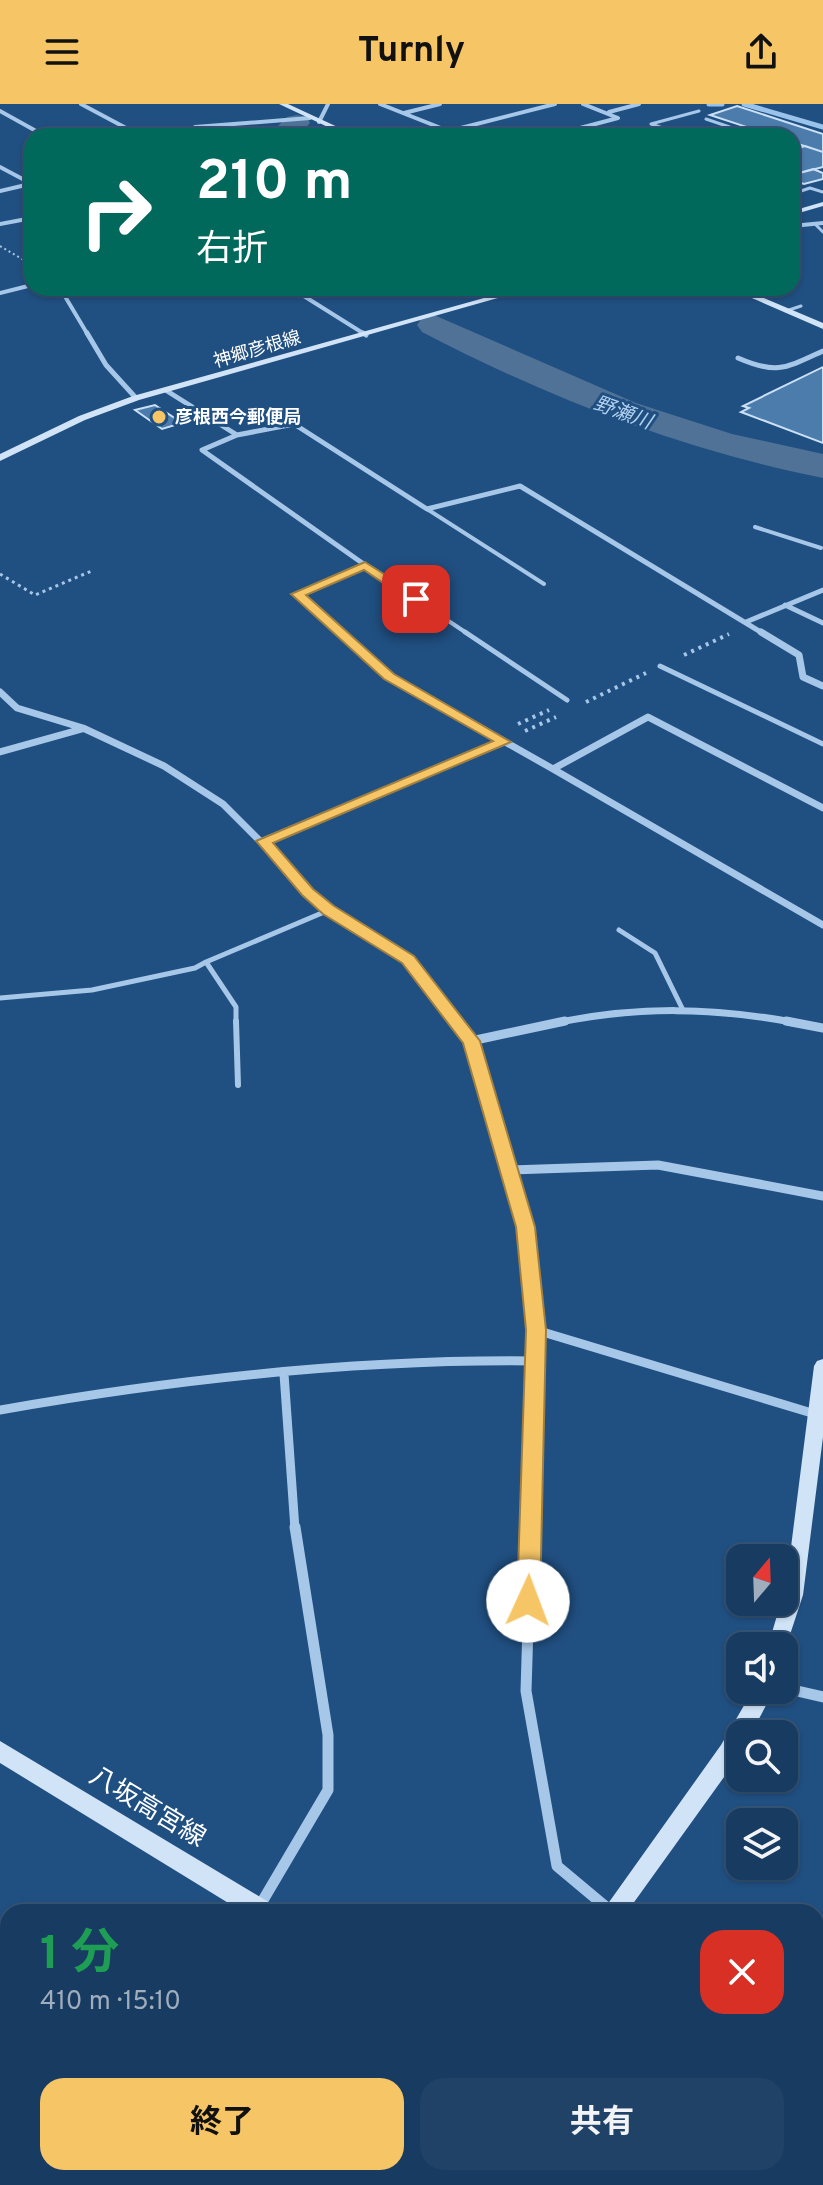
<!DOCTYPE html>
<html lang="ja">
<meta charset="utf-8">
<style>
body{margin:0;font-family:Overpass,"Noto Sans JP",sans-serif;background:#214267;color:#f1f3f6;height:100vh;display:flex;flex-direction:column;font-size:30px;white-space:nowrap}
*{box-sizing:border-box;margin:0}
p{font-size:26px;color:#9fadbd}
.icon{flex:none;width:44px;height:44px;fill:none;stroke:currentColor;stroke-width:2;stroke-linecap:round;stroke-linejoin:round}
.map{position:relative;flex:1;overflow:hidden}
.details{position:absolute;left:0px;top:1800px;width:824px;height:282px;display:flex;flex-direction:column;background:#183b61;border-radius:24px 24px 0 0;box-shadow:0 2px 6px #0004,0 0 0 2px #365576}
.details>*{flex:none}
.top-card{position:absolute;left:24px;top:24px;width:776px;height:168px;border-radius:24px;box-shadow:0 2px 6px #0004,0 0 0 2px #365576;background:#00695c;color:#fff;overflow:hidden}
.needle{width:52px;rotate:19deg}
.buttons{position:absolute;left:726px;top:1440px;display:grid;gap:16px}
.buttons a{display:grid;place-items:center;width:72px;height:72px;border-radius:16px;background:#183b61;box-shadow:0 2px 6px #0004,0 0 0 2px #365576;font-size:40px}
.pin{position:absolute;display:grid;place-items:center;width:68px;height:68px;color:#fff;margin:-34px;border-radius:16px;box-shadow:0 4px 12px #0006}
.me{position:absolute;width:88px;margin:-44px;rotate:2deg;stroke-linejoin:round;filter:drop-shadow(0 0 6px #0008)}
.turn{display:flex;align-items:center;gap:28px;height:168px;padding:0 40px;font-size:36px}
.turn .icon{width:104px;height:104px;stroke-width:2.5}
.turn b{display:block;font-size:56px;line-height:68px}
.round{display:grid;place-items:center;flex:none;width:84px;height:84px;border-radius:24px;background:#214267}
.headline{display:flex;align-items:center;justify-content:space-between;height:136px;padding:0 40px}
h1{font-size:48px;font-weight:700;line-height:60px;color:#1e9e55}
.primary-button{display:flex;gap:16px;margin-top:auto;padding:16px 40px}
.primary-button a{flex:1;height:92px;border-radius:24px;background:#f6c566;color:#111;font-size:32px;font-weight:700;line-height:92px;text-align:center}
.primary-button a+a{background:#214267;color:#f1f3f6}
header{display:flex;justify-content:space-between;align-items:center;height:104px;padding:0 40px;background:#f6c566;color:#111;font-size:36px;font-weight:700}
.map>svg:first-child{display:block}
.lines{fill:none;stroke-linecap:round;stroke-linejoin:round}
.stream{stroke:#99c3ea;stroke-width:5}
.river{fill:#507296;fill-rule:evenodd}
.building{fill:#4c7cac;stroke:#cae0f6;stroke-width:2}
.path-far2{stroke:#a6c7e8;stroke-width:2;stroke-dasharray:2 3;stroke-linecap:butt}
.path-far1{stroke:#a6c7e8;stroke-width:3;stroke-dasharray:3 4;stroke-linecap:butt}
.path{stroke:#a6c7e8;stroke-width:4;stroke-dasharray:3 5;stroke-linecap:butt}
.lane-far3{stroke:#a6c7e8;stroke-width:3}
.lane-far2{stroke:#a6c7e8;stroke-width:4}
.lane-far1{stroke:#a6c7e8;stroke-width:5}
.lane{stroke:#a6c7e8;stroke-width:6}
.street-far4{stroke:#a6c7e8;stroke-width:4}
.street-far3{stroke:#a6c7e8;stroke-width:5}
.street-far2{stroke:#a6c7e8;stroke-width:7}
.street-far1{stroke:#a6c7e8;stroke-width:9}
.street{stroke:#a6c7e8;stroke-width:11}
.secondary{fill:#d0e3f7;fill-rule:evenodd}
.route{fill:#f6c566;stroke:#a08042;stroke-width:2}
.poi-dot{fill:#f6c566;stroke:#204f81;stroke-width:3}
.labels{text-anchor:middle;stroke-width:6;stroke-linejoin:round;paint-order:stroke}
.far-street-label{font-size:18px;fill:#fff;stroke:#204f81}
.far-poi-label{font-size:18px;font-weight:bold;fill:#fff;stroke:#204f81;text-anchor:start}
.far-water-label{font-size:20px;font-style:italic;fill:#b1d1f0;stroke:#204f81}
.near-street-label{font-size:26px;fill:#fff;stroke:#204f81}
</style>
<header><svg class="icon" aria-label="menu" viewBox="0 0 24 24"><path d="M4 6h16M4 12h16M4 18h16"/></svg>Turnly<svg class="icon" aria-label="share" viewBox="0 0 24 24"><path d="M12 15V3M7 8l5-5 5 5M5 13v7h14v-7"/></svg></header>
<div class="map">
<svg width="823" height="2081" viewBox="0 0 823 2081">
<rect width="100%" height="100%" fill="#204f81"/>
<g class="lines">
<path class="stream" d="M709 0H722
M744 0 823 23"/>
<path class="river" d="M297 11 307 13 310 19 298 32H268L287 13Z
M434 211 636 299 732 330 823 350V374C680 345 551 295 422 228L417 221 422 214Z"/>
</g>
<path class="building" d="M737 2 823 30V48L792 38V32H774L710 11Z
M805 42 823 48V63L792 71V46Z
M813 65 823 69V75L804 80 792 76V71Z
M823 263V339L741 308 749 304 743 302Z
M155 301 182 319 162 325 135 306Z"/>
<g class="lines">
<path class="path-far2" d="M0 142 32 161"/>
<path class="path-far1" d="M0 470 35 491 94 466"/>
<path class="path" d="M684 551 729 530
M586 598 646 569
M518 620 549 606
M525 627 556 613"/>
<path class="lane-far3" d="M706 15 756 32
M686 32 651 20 699 7
M792 90 810 84 823 88
M815 120 823 128
M754 193 770 188
M786 207 801 202"/>
<path class="lane-far2" d="M427 405 544 480
M755 423 821 444
M365 461 468 530"/>
<path class="lane-far1" d="M465 528 567 596
M660 562 823 640
M619 826 655 849 682 904
M0 894 92 886 195 864 206 858
M236 919V903L206 858 329 806"/>
<path class="lane" d="M236 917 238 981"/>
<path class="street-far4" d="M81 0 141 32
M380 0 461 32
M0 7 45 32
M609 8 639 0
M404 9 440 0
M319 18 328 0
M449 27 555 0
M195 32V23L310 14
M550 32 618 14 583 0
M0 63 32 80
M0 87 30 80
M0 120 32 114
M792 122 823 119
M60 184 88 231
M291 184 366 231
M0 189 32 181"/>
<path class="street-far3" d="M87 229 106 261 136 294
M363 229 366 231
M738 254C777 271 786 264 823 247
M167 287 237 331 202 346 365 461
M237 331 294 320 427 405 520 382 764 530
M785 501 823 519
M746 518 823 486
M342 530 297 490 365 461"/>
<path class="street-far2" d="M340 528 389 572 553 665
M761 528 799 551 803 573 823 582
M0 588 17 604 83 624 164 662 223 700 329 806 408 856 457 919
M0 648 82 625
M823 704 648 613 553 665 823 821
M263 737 504 638
M555 919C638 902 713 903 797 919"/>
<path class="street-far1" d="M455 917 471 937 526 1123 536 1226 531 1425
M786 917 823 924
M471 937 565 917
M511 1066 658 1061 823 1092
M536 1226 815 1310
M284 1270 295 1425
M0 1306C176 1275 357 1255 535 1257"/>
<path class="street" d="M531 1423 526 1587 557 1762 612 1808
M784 1584 823 1593
M259 1803 328 1686V1631L295 1423"/>
<path class="secondary" d="M279 0H288L357 32H347Z
M823 98V102L792 111V107Z
M520 184H533L139 296 85 316 0 357V350L79 312 133 292Z
M729 184H740L823 219V225Z
M823 1255V1333L803 1491 784 1549V1542H768L781 1498H784L814 1262 817 1257Z
M753 1586H774L751 1630H740V1649L737 1655 627 1808H602L721 1641Z
M0 1637 272 1800 275 1808H243L0 1659Z
M588 2074H616L619 2081H591Z"/>
</g>
<path class="route" d="M365 458 420 493V498H411L364 466 306 491 394 570 511 638 273 739 313 785 334 802 414 852 480 937 535 1123 546 1226 540 1497 536 1504 528 1507 520 1504 517 1497 526 1226 516 1123 463 939 402 859 323 810 302 791 256 737 493 637 384 575 291 490Z"/>
<circle class="poi-dot" cx="159" cy="313" r="8"/>
<g class="labels">
<g class="far-street-label">
<text transform="translate(257 245) rotate(-16)" y="6">神郷彦根線</text>
</g>
<g class="far-poi-label">
<text x="175" y="319">彦根西今郵便局</text>
</g>
<g class="far-water-label">
<text transform="translate(623 308) rotate(20)" y="7">野瀬川</text>
</g>
<g class="near-street-label">
<text transform="translate(148 1702) rotate(31)" y="9">八坂高宮線</text>
</g>
</g>
</svg>
<div class="buttons">
<a><svg class="needle" viewBox="-14 -14 28 28"><path d="M0-13l5 13h-10z" fill="#e53935"/><path d="M0 13l5-13h-10z" fill="#9fadbd"/></svg></a>
<a><svg class="icon" aria-label="sound" viewBox="0 0 24 24"><path d="M4 9h4l5-4v14l-5-4H4zM17 9q2 3 0 6"/></svg></a>
<a><svg class="icon" aria-label="search" viewBox="0 0 24 24"><circle cx="10" cy="10" r="6"/><path d="M15 15l6 6"/></svg></a>
<a><svg class="icon" aria-label="layers" viewBox="0 0 24 24"><path d="M12 4l9 5-9 5-9-5zM3 14l9 5 9-5"/></svg></a>
</div>
<div class="pin" style="left:416px;top:495px;background:#d93025"><svg class="icon" aria-label="arrive" viewBox="0 0 24 24"><path d="M6 21V4h12l-3 4 3 4H6"/></svg></div>
<svg class="me" style="left:528px;top:1497px" viewBox="-20 -20 40 40"><circle r="19" fill="#fff"/><path d="M0-13L10 11 0 6-10 11z" fill="#f6c566"/></svg>
<div class="top-card">
<div class="turn"><svg class="icon" aria-label="right" viewBox="0 0 24 24"><path d="M7 20v-9h11M14 6l5 5-5 5"/></svg><div><b>210 m</b>右折</div></div>
</div>
<section class="details">
<div class="headline"><div><h1>1 分</h1><p>410 m · 15:10</p></div><a class="round" style="background:#d93025;color:#fff"><svg class="icon" aria-label="close" viewBox="0 0 24 24"><path d="M6 6l12 12M18 6L6 18"/></svg></a></div>
<div class="primary-button"><a>終了</a><a>共有</a></div>
</section>
</div>
